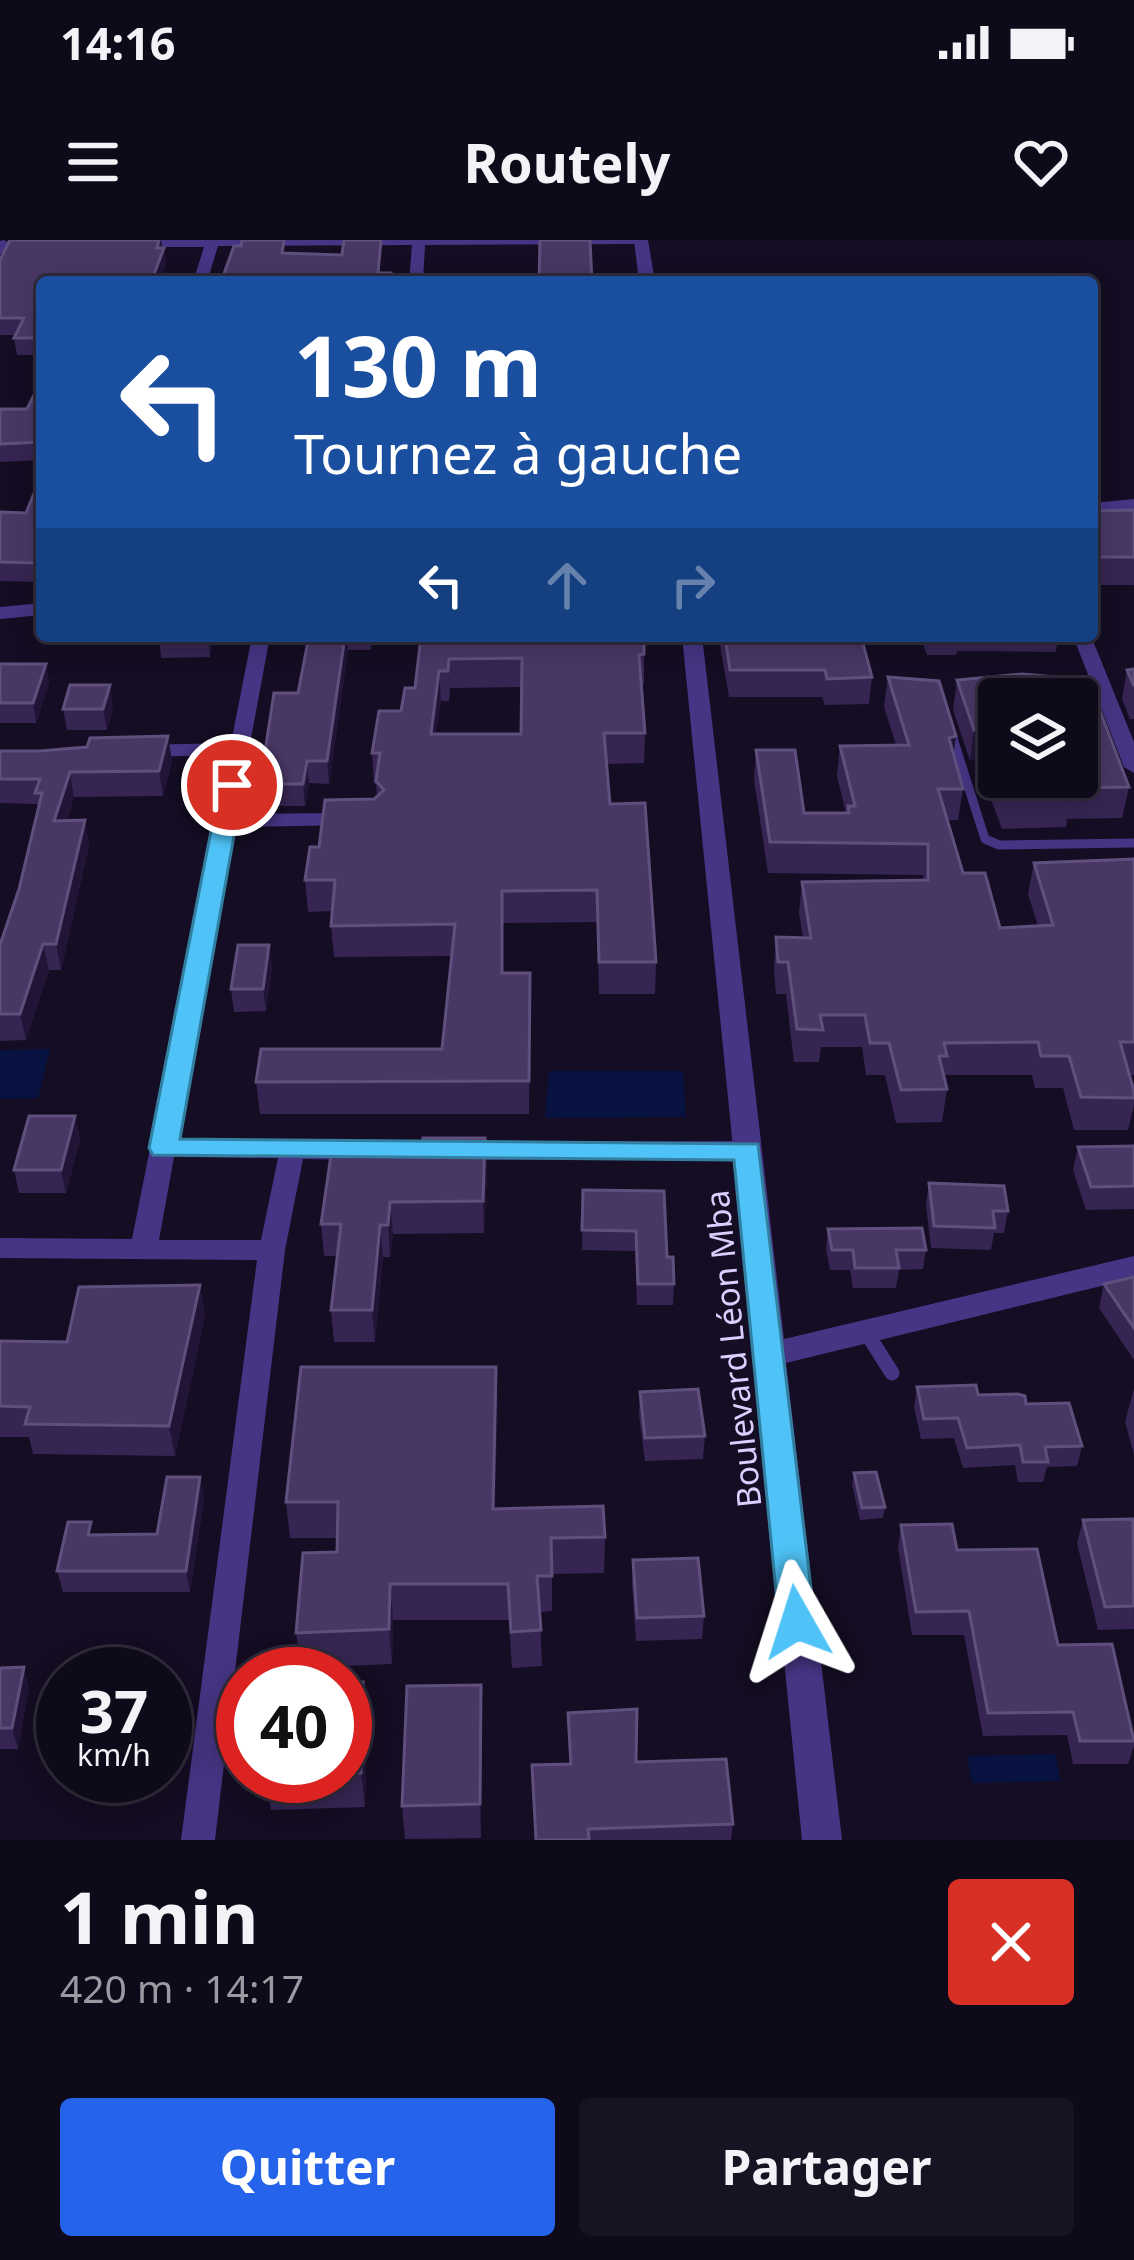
<!DOCTYPE html>
<html lang="fr">
<meta charset="utf-8">
<style>
body{margin:0;font-family:"Noto Sans",sans-serif;background:#181323;color:#f1f3f6;height:100vh;display:flex;flex-direction:column;font-size:45px;white-space:nowrap}
*{box-sizing:border-box;margin:0}
p{font-size:39px;color:#9b9aa2}
.icon{flex:none;width:66px;height:66px;fill:none;stroke:currentColor;stroke-width:2;stroke-linecap:round;stroke-linejoin:round}
.map{position:relative;height:1600px;overflow:hidden}
.details{display:flex;flex-direction:column;background:#0f0a1a;flex:1}
.details>*{flex:none}
.top-card{position:absolute;left:36px;top:36px;width:1062px;height:366px;border-radius:12px;box-shadow:0 6px 30px #0003,0 0 0 3px #2f2b39;background:#1a4fa0;color:#fff;overflow:hidden}
.fabs{position:absolute;left:978px;top:438px;display:grid;gap:24px}
.fabs a{display:grid;place-items:center;width:120px;height:120px;border-radius:12px;background:#0f0a1a;box-shadow:0 6px 30px #0003,0 0 0 3px #2f2b39;font-size:60px}
.speed{position:absolute;left:36px;top:1407px;display:flex;gap:24px;font-size:60px;font-weight:700;text-align:center}
.speed>*{display:grid;place-content:center;width:156px;height:156px;border-radius:50%;background:#0f0a1a;box-shadow:0 6px 30px #0003,0 0 0 3px #2f2b39;line-height:1}
.speed small{font-size:30px;font-weight:400}
.speed .limit{border:18px solid #d22;background:#fff;color:#111}
.pin{position:absolute;display:grid;place-items:center;width:102px;height:102px;color:#fff;margin:-51px;border:6px solid #fff;border-radius:50%;box-shadow:0 3px 12px #0007}
.me{position:absolute;width:132px;margin:-66px;rotate:354deg;stroke-linejoin:round;filter:drop-shadow(0 0 9px #0008)}
.turn{display:flex;align-items:center;gap:42px;height:252px;padding:0 60px;font-size:54px}
.turn .icon{width:156px;height:156px;stroke-width:2.5}
.turn b{display:block;font-size:84px;line-height:102px}
.lanes{display:flex;align-items:center;height:114px;padding:0 60px;background:#0003;justify-content:center;gap:60px;direction:ltr}
.lanes .off{opacity:.35}
.round{display:grid;place-items:center;flex:none;width:126px;height:126px;border-radius:12px;background:#181323}
.overview{display:flex;align-items:center;justify-content:space-between;height:204px;padding:0 60px}
h1{font-size:72px;font-weight:700;line-height:90px}
.primary-button{display:flex;gap:24px;margin-top:auto;padding:24px 60px}
.primary-button a{flex:1;height:138px;border-radius:12px;background:#2563eb;color:#fff;font-size:48px;font-weight:700;line-height:138px;text-align:center}
.primary-button a+a{background:#181323;color:#f1f3f6}
.status{display:flex;justify-content:space-between;align-items:center;height:84px;padding:0 60px;background:#0f0a1a;direction:ltr}
.status svg{height:33px;fill:currentColor}
header{display:flex;justify-content:space-between;align-items:center;height:156px;padding:0 60px;background:#0f0a1a;font-size:54px;font-weight:700}
.map>svg:first-child{display:block}
.water{fill:#071241}
.lines{fill:none;stroke-linecap:round;stroke-linejoin:round}
.service-far1{stroke:#463584;stroke-width:9}
.service{stroke:#463584;stroke-width:15}
.minor{fill:#463584;fill-rule:evenodd}
.tertiary{fill:#463584;fill-rule:evenodd}
.wall{fill:#362552;fill-rule:evenodd}
.shaded-wall{fill:#211437}
.building{fill:#483765;stroke:#5f4f7d;stroke-width:3;fill-rule:evenodd}
.route{fill:#4fc3f7;stroke:#337fa1;stroke-width:3}
.labels{text-anchor:middle;stroke-width:9;stroke-linejoin:round;paint-order:stroke}
.street-label{font-size:33px;fill:#ddceff;stroke:#140d23}
</style>
<div class="status"><b>14:16</b><svg viewBox="0 0 49 12"><path d="M0 12V9h3v3zM5 12V6h3v6zM10 12V3h3v9zM15 12V0h3v12zM26 1h20v11H26zM47 4h2v5h-2z"/></svg></div>
<header><svg class="icon" aria-label="menu" viewBox="0 0 24 24"><path d="M4 6h16M4 12h16M4 18h16"/></svg>Routely<svg class="icon" aria-label="heart" viewBox="0 0 24 24"><path d="M12 20l-8-8c-3-5 5-10 8-4 3-6 11-1 8 4z"/></svg></header>
<div class="map">
<svg width="1134" height="1600" viewBox="0 0 1134 1600">
<rect width="100%" height="100%" fill="#140d23"/>
<path class="water" d="M50 809 38 858 0 859V810Z
M549 831H683L686 877 545 878Z
M1055 1514 1061 1541 972 1543 967 1516Z"/>
<g class="lines">
<path class="service-far1" d="M951 492 985 599 999 605 1134 603"/>
<path class="service" d="M866 1092 892 1133"/>
<path class="minor" d="M4 0 11 4 0 15V1Z
M129 0H648L641 4 425 5 423 42H409L412 5 218 6 207 42H193L204 7H133L126 3Z
M252 396H270L237 574 351 573 362 579 351 585 235 587 177 900 365 902 378 911 365 920 303 919 285 1010 215 1600H181L257 1020 0 1018V998L132 999 228 515 139 517 129 511 139 505 231 503ZM174 917 278 918 261 1000H159Z
M1073 396H1091L1134 502V533L1124 527Z
M748 901 761 910 748 919 454 920 441 911 454 902Z"/>
<path class="tertiary" d="M634 0H648L655 42H639Z
M1134 259V271L1092 275V263Z
M42 363V375L0 379V367Z
M682 396H702L784 1099 1134 1016V1038L786 1123 842 1600H802Z"/>
</g>
<path class="wall" d="M10 0H161L166 24 42 42V115H17L14 98 16 95H0V20Z
M42 147V220L0 222V169H27Z
M1134 270V345H1092V271Z
M0 272 26 273 39 342 0 341Z
M159 396H214L210 417 161 418Z
M289 396H372L371 410H348L329 544 309 543 305 566H263L260 544 298 453 308 403H290Z
M421 396 644 414V444H642L645 493 644 523 606 524 610 564 656 722 655 754H599L597 682 502 683 503 733H530L529 874H260L256 842 442 809 451 716 334 717 331 686 333 671 308 672 305 640 377 556 376 544H374L372 513 415 448ZM521 447V494H436L441 461H449L450 448Z
M721 396H861L872 437 869 464 825 465 822 457H729L720 405Z
M920 396H1058L1056 412 957 411 956 415H927Z
M0 424H46L49 443 36 483H0Z
M1134 429V479H1130L1122 459 1127 430Z
M888 437 954 516 963 549 958 580H947L963 633 1000 688 1038 686 1028 654 1034 623 1134 619V835H1129L1134 851V866L1128 890H1074L1063 848H1035L1032 835H945L947 849 942 882 896 883 885 835H866L862 807H821L819 822H794L786 754H776L774 728 776 697H803L799 673 802 642 923 640V635L768 633 754 540 756 510 804 573H846L837 536 840 506 896 505 884 467Z
M957 440 1129 547 1122 578 1067 579 1066 587 1002 589 976 519 970 521 953 470Z
M113 466 107 490H67L63 469Z
M168 496 172 521 163 556 74 557 67 580H85L89 605 61 730H49L26 800 0 801V705L19 649 38 571 37 564 0 563V511H40L87 507Z
M269 705 272 727 266 771 234 772 231 749Z
M75 876 80 899 66 953H19L14 930Z
M485 898 487 930 484 993 393 994 390 1017H383L375 1102H334L331 1070 337 1016H324L321 984 422 909Z
M1134 906V969L1086 970 1073 930 1078 907Z
M929 943 1008 971 1004 993H994L991 1010 931 1008 926 965Z
M583 950 664 951 667 1017 674 1044 673 1065H637L635 1011 582 1010Z
M828 989 926 1010 923 1029 899 1030 896 1048H853L850 1030H830L826 1009Z
M1134 1037V1120L1099 1068 1104 1044Z
M200 1045 205 1076 175 1216 33 1214 29 1197H0V1101L67 1102Z
M496 1127 495 1269 605 1297 604 1333 552 1334V1371L540 1372 542 1426 512 1428 509 1380H393L392 1424 301 1428 296 1393 337 1312V1298H290L286 1262Z
M917 1147 978 1155 1026 1164 1082 1206 1077 1226 1047 1227 1043 1242H1018L1015 1225 963 1228 954 1198 921 1199 914 1167Z
M1134 1148V1214L1125 1182Z
M640 1152 705 1196 703 1219 645 1221 639 1175Z
M854 1233 885 1267 883 1278 860 1280 852 1245Z
M204 1258 190 1352H63L57 1331 94 1295 157 1294Z
M1133 1279 1134 1389 1098 1390 1077 1303 1083 1280Z
M901 1285 957 1310 1058 1405 1134 1495V1506L1128 1524H1073L1067 1495 983 1496 964 1395H912L898 1308Z
M633 1320 704 1376 702 1399 636 1401 632 1343Z
M0 1428 29 1448 18 1509H0Z
M363 1442 367 1476 365 1567 271 1570 266 1536H345V1443Z
M481 1445V1598L405 1599 402 1566Z
M568 1473 636 1522 733 1584 731 1600H535L532 1525 569 1524Z"/>
<path class="shaded-wall" d="M159 0H161L162 12 164 8 166 24 160 42H151Z
M42 311V336L39 342 35 323Z
M208 396H214L210 417Z
M345 396H347L348 410 329 544 327 521Z
M46 424 49 443 36 483 33 463Z
M439 431 441 461 432 524 431 494Z
M110 445 113 466 107 490 103 469Z
M981 488 976 519 970 521 974 490Z
M168 496 172 521 163 556 159 531Z
M956 496 952 526 949 498Z
M307 521 309 543 305 566 303 544Z
M70 532 74 557 59 606 54 581Z
M85 580 89 605 61 730 56 704Z
M43 704 49 730 26 800 20 774Z
M269 705 272 727 266 771 263 749Z
M75 876 80 899 66 953 61 930Z
M485 898 487 930 484 993 483 961Z
M390 962 393 994 390 1017 388 985Z
M380 985 383 1017 375 1102 372 1070Z
M200 1045 205 1076 175 1216 169 1186Z
M496 1127 498 1163 494 1305 493 1269Z
M200 1237 204 1258 190 1352 186 1331Z
M390 1344 393 1380 392 1424 389 1389Z
M24 1427 29 1448 18 1509 12 1488Z
M363 1442 367 1476 365 1567 361 1533Z
M481 1445 482 1478 481 1598 480 1564Z"/>
<path class="building" d="M10 0H159L157 8H164L151 42H42V98H14L24 78H0V20Z
M242 0H284L282 13 342 15 344 0H381L378 33H391L390 42H221L234 6H241Z
M540 0H590L592 42H539Z
M38 147H42V202L0 204V169H27Z
M39 241H42V311L35 323 0 322V272L26 273Z
M1134 270V317H1092V271Z
M159 396H208L158 398Z
M309 396H345L327 521H307L303 544H260L274 453H298Z
M421 396H644V414L639 415 645 493H604L610 564 645 563 656 722H599L597 650 502 651V733H530L529 841 256 842 261 809H442L455 684 331 686 335 640H305L310 607H319L325 560 374 559 384 550 376 541 380 513H372L379 471H401L405 448H415ZM522 418 521 494H431L439 431H448L449 419Z
M725 396H861L872 437 827 439 825 430H730Z
M0 424H46L33 463H0Z
M1134 429V446L1127 430Z
M1022 434 1080 439 1089 442 1129 547 1068 548 1071 555 1007 557 999 537H1077V459H999V536L981 488 974 490 957 440Z
M888 437 939 441 956 496 949 498 963 549H938L963 633H985L1000 688 1053 685 1034 623 1134 619V802H1120L1134 851V858L1081 857 1069 816H1041L1038 802 944 803 947 816H939L947 849 901 850 889 803H870L865 775H820L823 790 797 789 788 722H778L776 697 811 698 802 642 928 640V604L770 602 756 510H795L804 573H849L848 566H855L840 506 909 505Z
M70 445H110L103 469H63Z
M168 496 159 531 70 532 54 581 85 580 56 704H43L20 774H0V705L19 649 42 553H35L40 539H0V511H40L87 507 90 498Z
M238 705H269L263 749H231Z
M29 876H75L61 930H14Z
M423 898H485L483 961 390 962 388 985H380L372 1070H331L341 984H321L332 908 422 909Z
M1134 906V946L1091 947 1078 907Z
M929 943 1004 946 1008 971H993L995 988 934 986Z
M583 950 664 951 667 1017H673L674 1044H638L636 991 582 990Z
M922 988 926 1010H896L899 1028H855L853 1010H832L828 989Z
M1134 1037V1088L1104 1044Z
M200 1045 169 1186 25 1184 30 1167 0 1166V1101L67 1102 79 1047Z
M301 1127H496L493 1269 603 1266 605 1297 551 1298 552 1336H537L541 1390 511 1392 508 1344H390L389 1389 296 1393 303 1313 337 1312 338 1262H286Z
M976 1145 978 1155 1018 1154 1025 1156 1026 1164 1069 1163 1082 1206 1045 1207 1048 1222H1023L1020 1205 967 1208 958 1178 924 1179 917 1147Z
M698 1149 705 1196 645 1198 640 1152Z
M876 1232 885 1267 862 1268 854 1233Z
M167 1237H200L186 1331H57L68 1282H91L88 1295 157 1294Z
M1133 1279 1134 1366 1105 1367 1083 1280Z
M952 1284 957 1310 1037 1309 1058 1405 1112 1404 1134 1501H1080L1073 1472 988 1473 969 1371 916 1372 901 1285Z
M698 1318 704 1376 637 1378 633 1320Z
M24 1427 12 1488H0V1428Z
M363 1442 361 1533 345 1534V1443Z
M481 1445 480 1564 402 1566 407 1446Z
M637 1469 636 1522 726 1519 733 1584 588 1589 589 1600H536L532 1525 571 1524 568 1473Z"/>
<path class="route" d="M232 538 243 545 180 899 758 904 815 1382 810 1393 797 1397 784 1393 779 1382 734 920 153 915 149 908 220 545Z"/>
<g class="labels">
<g class="street-label">
<text transform="translate(733 1109) rotate(-96)" y="12">Boulevard Léon Mba</text>
</g>
</g>
</svg>
<div class="fabs">
<a><svg class="icon" aria-label="layers" viewBox="0 0 24 24"><path d="M12 4l9 5-9 5-9-5zM3 14l9 5 9-5"/></svg></a>
</div>
<div class="speed"><div>37<small>km/h</small></div><div class="limit">40</div></div>
<div class="pin" style="left:232px;top:545px;background:#d93025"><svg class="icon" aria-label="arrive" viewBox="0 0 24 24"><path d="M6 21V4h12l-3 4 3 4H6"/></svg></div>
<svg class="me" style="left:797px;top:1382px" viewBox="-20 -20 40 40"><path d="M0-17L14 15 0 8-14 15z" fill="#4fc3f7" stroke="#fff" stroke-width="4"/></svg>
<div class="top-card">
<div class="turn"><svg class="icon" aria-label="left" viewBox="0 0 24 24"><path d="M17 20v-9H6M10 6l-5 5 5 5"/></svg><div><b>130 m</b>Tournez à gauche</div></div>
<div class="lanes"><svg class="icon" aria-label="left" viewBox="0 0 24 24"><path d="M17 20v-9H6M10 6l-5 5 5 5"/></svg><svg class="icon off" aria-label="ahead" viewBox="0 0 24 24"><path d="M12 20V5M6 11l6-6 6 6"/></svg><svg class="icon off" aria-label="right" viewBox="0 0 24 24"><path d="M7 20v-9h11M14 6l5 5-5 5"/></svg></div>
</div>
</div>
<section class="details">
<div class="overview"><div><h1>1 min</h1><p>420 m · 14:17</p></div><a class="round" style="background:#d93025;color:#fff"><svg class="icon" aria-label="close" viewBox="0 0 24 24"><path d="M6 6l12 12M18 6L6 18"/></svg></a></div>
<div class="primary-button"><a>Quitter</a><a>Partager</a></div>
</section>
